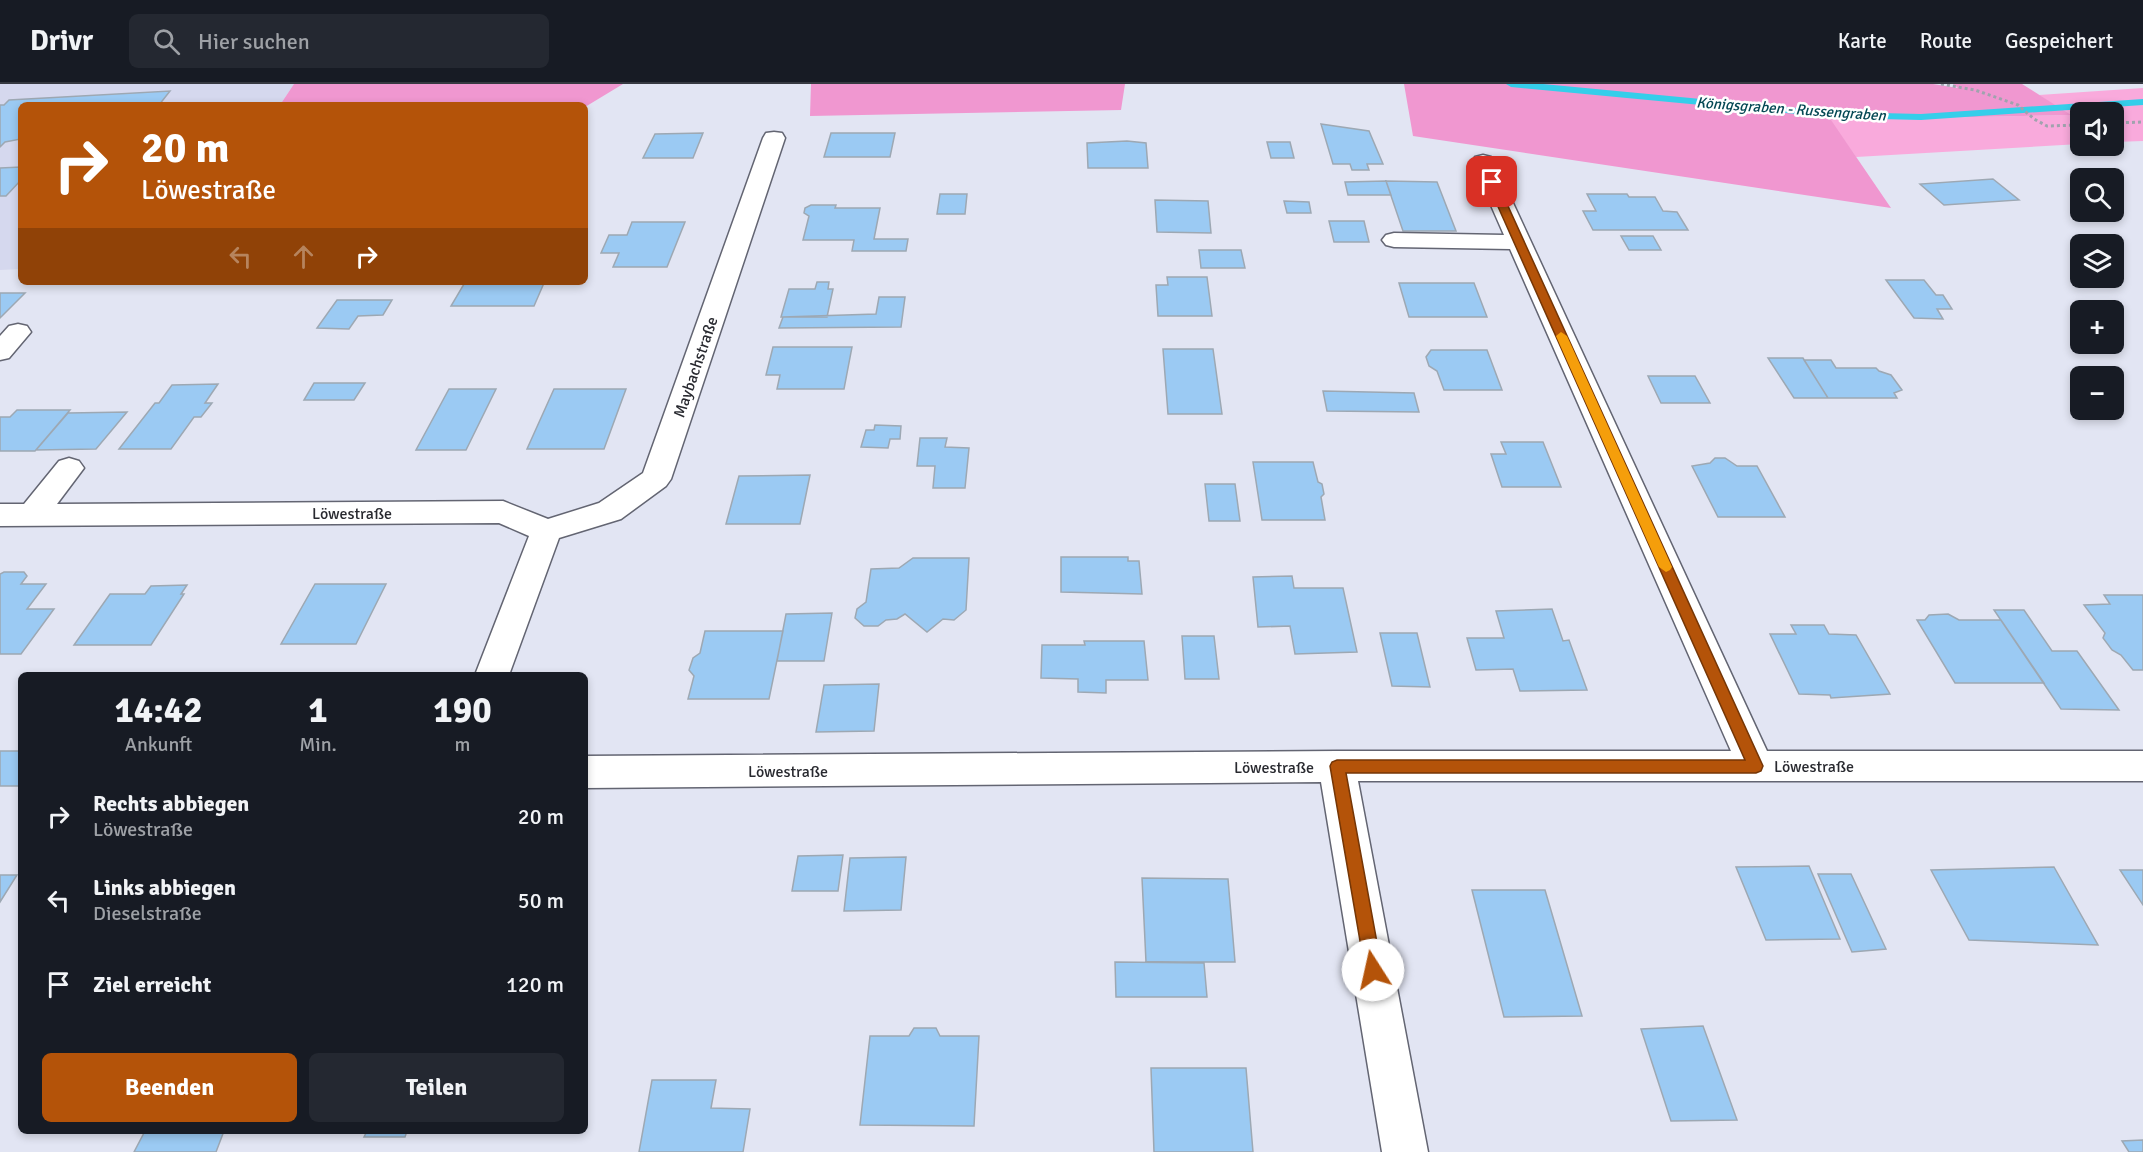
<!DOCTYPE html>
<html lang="de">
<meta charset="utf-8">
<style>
body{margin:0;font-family:Signika,sans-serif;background:#242831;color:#f1f3f6;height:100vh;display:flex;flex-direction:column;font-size:22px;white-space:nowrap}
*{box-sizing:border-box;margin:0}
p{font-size:20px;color:#9ea1a6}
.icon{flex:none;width:33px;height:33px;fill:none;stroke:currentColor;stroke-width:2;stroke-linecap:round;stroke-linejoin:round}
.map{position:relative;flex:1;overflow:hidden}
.panel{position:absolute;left:18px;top:588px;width:570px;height:462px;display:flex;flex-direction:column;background:#171b24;border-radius:9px;box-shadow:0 3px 9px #0003}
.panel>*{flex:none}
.guide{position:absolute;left:18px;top:18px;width:570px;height:183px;border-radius:9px;box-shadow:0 3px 9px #0003;background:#b45309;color:#fff;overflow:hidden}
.buttons{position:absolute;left:2070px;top:18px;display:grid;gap:12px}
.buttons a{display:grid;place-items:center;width:54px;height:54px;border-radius:9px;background:#171b24;box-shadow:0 3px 9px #0003;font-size:30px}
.pin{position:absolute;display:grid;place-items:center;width:51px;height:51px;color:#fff;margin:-26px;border-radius:12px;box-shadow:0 3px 9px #0006}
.me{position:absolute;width:66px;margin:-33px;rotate:350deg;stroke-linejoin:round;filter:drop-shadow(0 0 4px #0008)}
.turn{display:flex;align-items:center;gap:21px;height:126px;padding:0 24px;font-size:27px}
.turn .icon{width:78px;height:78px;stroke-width:2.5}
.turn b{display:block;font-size:42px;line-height:51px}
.lanes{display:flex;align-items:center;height:57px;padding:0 24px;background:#0003;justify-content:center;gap:30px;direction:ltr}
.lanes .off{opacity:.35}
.eta{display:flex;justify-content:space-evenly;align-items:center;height:102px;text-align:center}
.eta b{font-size:36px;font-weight:700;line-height:42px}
.action{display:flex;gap:12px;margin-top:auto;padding:12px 24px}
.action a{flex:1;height:69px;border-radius:9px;background:#b45309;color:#fff;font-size:24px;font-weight:700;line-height:69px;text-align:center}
.action a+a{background:#242831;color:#f1f3f6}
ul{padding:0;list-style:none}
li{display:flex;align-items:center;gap:18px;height:84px;padding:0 24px}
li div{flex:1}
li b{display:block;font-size:22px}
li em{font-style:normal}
header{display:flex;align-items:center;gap:36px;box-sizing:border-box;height:84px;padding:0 30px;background:#171b24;border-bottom:2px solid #363941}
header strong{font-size:28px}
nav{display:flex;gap:33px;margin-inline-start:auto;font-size:21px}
.search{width:420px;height:54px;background:#242831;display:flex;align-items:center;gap:15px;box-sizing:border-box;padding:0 21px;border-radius:9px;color:#9ea1a6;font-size:22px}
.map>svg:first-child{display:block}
.built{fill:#d5d8ee}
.green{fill:#f9aadc}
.forest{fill:#f097d0}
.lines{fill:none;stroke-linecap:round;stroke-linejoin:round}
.stream{fill:#35ceea;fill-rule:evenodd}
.building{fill:#9bcaf3;stroke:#9da8b3;stroke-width:1.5}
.minor-casing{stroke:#636572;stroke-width:3}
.path{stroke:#a0a3ae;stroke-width:3;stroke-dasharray:3 3;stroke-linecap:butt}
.minor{fill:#fff;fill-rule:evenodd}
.route{fill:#b45309;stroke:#753606;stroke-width:1.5}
.slow{fill:#f59e0b}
.labels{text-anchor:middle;stroke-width:5;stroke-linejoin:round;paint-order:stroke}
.far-water-label{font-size:15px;font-style:italic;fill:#054854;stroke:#fff}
.street-label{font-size:16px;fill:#292a30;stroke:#fff}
</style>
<header>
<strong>Drivr</strong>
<div class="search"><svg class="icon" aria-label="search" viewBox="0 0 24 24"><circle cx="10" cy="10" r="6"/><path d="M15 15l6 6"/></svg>Hier suchen</div>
<nav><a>Karte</a><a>Route</a><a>Gespeichert</a></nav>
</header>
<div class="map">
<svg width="2143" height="1068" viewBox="0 0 2143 1068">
<rect width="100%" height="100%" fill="#e2e5f3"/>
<path class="built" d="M0 0H294L280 21H21V185L0 186Z"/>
<path class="green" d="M2143 4V57L2114 58V28H2080V60L1856 73 1830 36 2069 31 2039 11Z"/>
<path class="forest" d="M294 0H623L585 23V21H280Z
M811 0H1125L1121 26 810 32Z
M1404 0H1933L1958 4 1953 0H2022L2071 31 1831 36 1891 124 1413 52Z"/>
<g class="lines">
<path class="stream" d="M1506 0H1543L1838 28 1921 30 2143 15V21L1921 36 1838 34 1511 3Z"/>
</g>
<path class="building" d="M170 7 159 21H21V55L5 58 0 63V21H4L9 16Z
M1321 40 1369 47 1383 80H1367L1369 86H1352L1350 80H1333Z
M703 49 693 74H643L655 50Z
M831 49H895L890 73H824Z
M1127 57 1146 59 1148 84H1088L1087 59Z
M1267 58H1290L1294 74H1271Z
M21 83V96L6 112H0V84Z
M1993 95 2019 116 1944 121 1920 100Z
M1386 97 1391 111H1348L1345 98Z
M1386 97 1437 98 1456 147H1403Z
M940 110H967L965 130H937Z
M1587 110H1627L1629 113H1655L1663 127 1677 128 1688 146H1593L1583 127H1596Z
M1155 116 1208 117 1211 149 1157 148Z
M1284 117 1309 118 1311 129H1287Z
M811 121H836L835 124H880L874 155H908L906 167H852L854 156H803L809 132 804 129 805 124Z
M1329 137H1364L1369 158H1334Z
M632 138H685L667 183H613L619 169H601L609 151H627Z
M1621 152H1653L1661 166H1629Z
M1199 166H1241L1245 184H1201Z
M1167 193H1207L1212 232H1158L1156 201H1168Z
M1886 196H1924L1936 211H1943L1952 225H1937L1943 235 1914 234Z
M817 198H829L828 205H833L827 233H781L789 205H815Z
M544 199 534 222H451L464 200Z
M1399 199H1474L1487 233H1409Z
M0 209H25L0 234Z
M879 213H905L901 243 779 244 783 233 876 230Z
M337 216H392L383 231 358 232 349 245 317 244Z
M773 263H852L844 305H777L780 291H766Z
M1163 265H1213L1222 330H1168Z
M1431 266H1487L1502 306H1444L1437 287 1429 282 1426 273Z
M1768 274H1803L1828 314H1794Z
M1804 276H1831L1836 284H1876L1879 287 1891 291 1902 306 1894 309 1897 314H1828Z
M1648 292H1695L1710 319H1661Z
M314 299H365L354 316H304Z
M218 300 205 319H212L201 333H194L171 365H119L155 319H159L172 301Z
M449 305H496L466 366H416Z
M554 305H626L604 365H527Z
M1323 307 1414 309 1419 328 1327 327Z
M17 326H70L35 367H0V333H10Z
M127 328 96 365 36 366 68 329Z
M875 341 901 342 900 355H890L888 364 861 363 866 346H874Z
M920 354H947L945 363 969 364 965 404H933L935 382H917Z
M1501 358H1543L1561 403H1502L1491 370H1506Z
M1715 374H1725L1737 382H1757L1785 433H1718L1692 382 1710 379Z
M1253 378H1313L1318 398 1322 400 1324 410 1321 413 1325 436H1262Z
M810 391 800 440H726L739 392Z
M1205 400H1235L1240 437H1209Z
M1061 473H1128V477H1139L1142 510 1061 508Z
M913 474H969L966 526 954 536 943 535 927 548 905 530 897 535 886 536 878 542H864L855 534 857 525 866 518 871 485 899 484Z
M4 488H24L27 492 21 500H46L27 525H54L21 570H0V490Z
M1292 492 1294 504H1343L1357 568 1295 570 1290 542 1258 543 1253 493Z
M315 500H386L356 560H281Z
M187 501 181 510H184L151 561H74L110 510H145L151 502Z
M2104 511H2143V586H2133L2121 571 2112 566 2103 554 2105 549 2084 521 2110 520Z
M1552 525 1563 557 1569 556 1587 606 1520 607 1513 585 1476 586 1467 554H1504L1496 527Z
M1994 526H2024L2052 567H2077L2119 626 2061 625Z
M832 529 824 577H777L786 530Z
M1948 530 1959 536H2001L2044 599H1955L1917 536H1925L1929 531Z
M1791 541H1824L1829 550 1856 551 1890 610 1831 614 1830 611 1799 610 1770 550H1796Z
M705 547H783L769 615H688L694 592 689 586 693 574 700 569Z
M1380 549H1417L1430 603 1392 602Z
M1182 552H1214L1219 595H1185Z
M1084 557H1144L1148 596H1106V609L1078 608V595L1041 594 1042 561H1085Z
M879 600 874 647 816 648 824 601Z
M0 667H21V702H0Z
M843 771 838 807H792L798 772Z
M906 773 901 826 844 827 850 774Z
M1809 782 1840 855 1766 856 1736 783Z
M2054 783 2098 861 1969 856 1931 786Z
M2120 786H2143V821Z
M1818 790H1851L1886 865 1852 868Z
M0 791H17L0 818Z
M1142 794 1228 795 1235 878H1146Z
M1472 806H1545L1582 932 1504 933Z
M1115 878 1204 879 1207 913H1116Z
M1703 942 1737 1036 1671 1037 1641 945Z
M914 944H936L940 952H979L974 1042 860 1041 870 952H909Z
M1151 984H1246L1253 1068H1154Z
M652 996H716L711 1024 750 1025 743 1068H639Z
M145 1047H224L216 1068H134Z
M367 1047H407L405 1053H364Z
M2143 1056V1068H2129L2122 1057Z"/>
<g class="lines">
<g class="minor-casing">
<path id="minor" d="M774 48 782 49 785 54 671 395 666 402 621 435 559 454 509 591H475L529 452 499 439 0 442V420H24L59 377 69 374 79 377 84 384 57 420 503 417 548 435 599 419 643 389 763 54 766 49Z
M1483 71 1491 73 1494 78 1767 667H2143V697H1358L1428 1068H1382L1321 698 585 704V672L1337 667H1731L1510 165 1394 163 1386 161 1382 156 1386 151 1394 149 1504 151 1472 78 1475 73Z
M18 240 27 242 31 248 9 274 0 276V252L9 242Z"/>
</g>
<path class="path" d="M1941 0 1975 6 2018 21 2034 35 2047 42 2080 41
M2114 39 2143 38"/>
<use href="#minor" class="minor"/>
</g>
<path class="route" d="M1489 96 1497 98 1763 682 1761 687 1756 689H1346L1382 886 1379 892 1373 895 1367 892 1365 886 1330 682 1332 678 1337 676H1745L1487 98Z"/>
<path class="slow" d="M1561 248 1567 252 1672 483 1670 486 1666 488 1659 483 1556 252Z"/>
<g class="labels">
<g class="far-water-label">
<text transform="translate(1791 25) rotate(4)" y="5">Königsgraben - Russengraben</text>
</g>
<g class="street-label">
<text transform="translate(695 283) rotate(-71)" y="6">Maybachstraße</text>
<text x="352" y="435">Löwestraße</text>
<text x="1814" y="688">Löwestraße</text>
<text x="1274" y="689">Löwestraße</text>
<text x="788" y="693">Löwestraße</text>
</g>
</g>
</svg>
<div class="buttons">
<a><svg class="icon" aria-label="sound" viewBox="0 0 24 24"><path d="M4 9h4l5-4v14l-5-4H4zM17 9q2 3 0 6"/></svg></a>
<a><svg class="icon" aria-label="search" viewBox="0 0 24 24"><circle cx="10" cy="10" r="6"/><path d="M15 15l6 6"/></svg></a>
<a><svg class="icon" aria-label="layers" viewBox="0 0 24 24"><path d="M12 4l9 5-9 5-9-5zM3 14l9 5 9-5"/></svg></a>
<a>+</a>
<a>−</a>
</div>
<div class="pin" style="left:1492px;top:98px;background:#d93025"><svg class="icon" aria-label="arrive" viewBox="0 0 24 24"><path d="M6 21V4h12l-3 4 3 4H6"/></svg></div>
<svg class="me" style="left:1373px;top:886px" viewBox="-20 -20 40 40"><circle r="19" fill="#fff"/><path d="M0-13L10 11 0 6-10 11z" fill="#b45309"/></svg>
<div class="guide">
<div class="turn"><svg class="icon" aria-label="right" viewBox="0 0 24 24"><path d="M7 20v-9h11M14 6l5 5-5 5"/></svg><div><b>20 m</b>Löwestraße</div></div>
<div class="lanes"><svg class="icon off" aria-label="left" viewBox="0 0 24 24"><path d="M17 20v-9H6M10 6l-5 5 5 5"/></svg><svg class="icon off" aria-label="ahead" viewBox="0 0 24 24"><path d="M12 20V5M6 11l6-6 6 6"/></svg><svg class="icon" aria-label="right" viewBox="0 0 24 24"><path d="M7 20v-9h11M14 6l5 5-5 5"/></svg></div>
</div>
<section class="panel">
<div class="eta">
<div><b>14:42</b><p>Ankunft</p></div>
<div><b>1</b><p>Min.</p></div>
<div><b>190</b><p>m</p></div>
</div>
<ul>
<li><svg class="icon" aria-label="right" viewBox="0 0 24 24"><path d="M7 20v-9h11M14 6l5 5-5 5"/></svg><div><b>Rechts abbiegen</b><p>Löwestraße</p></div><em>20 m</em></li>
<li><svg class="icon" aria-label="left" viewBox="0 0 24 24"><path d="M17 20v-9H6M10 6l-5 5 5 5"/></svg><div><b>Links abbiegen</b><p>Dieselstraße</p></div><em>50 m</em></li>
<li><svg class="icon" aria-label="arrive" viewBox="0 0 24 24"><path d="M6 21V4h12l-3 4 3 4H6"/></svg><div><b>Ziel erreicht</b></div><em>120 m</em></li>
</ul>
<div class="action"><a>Beenden</a><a>Teilen</a></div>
</section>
</div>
